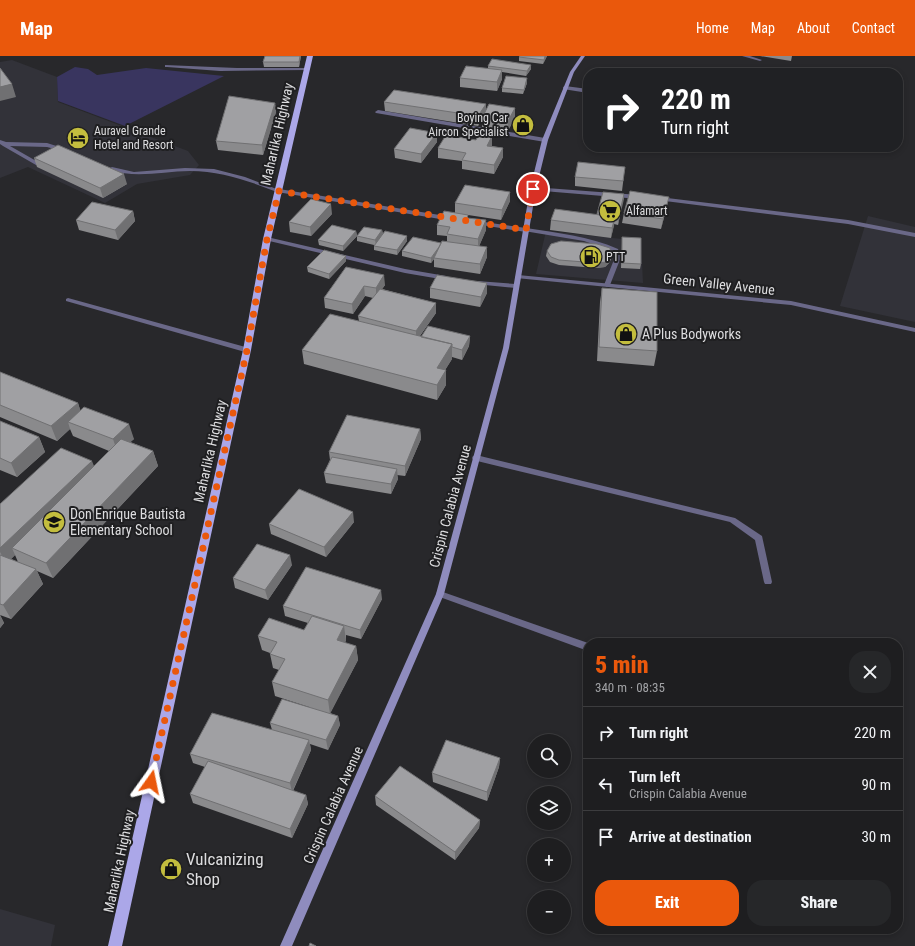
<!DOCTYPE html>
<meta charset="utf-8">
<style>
body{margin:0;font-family:"Roboto Condensed",sans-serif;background:#262729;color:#f1f3f6;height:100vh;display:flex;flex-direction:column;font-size:15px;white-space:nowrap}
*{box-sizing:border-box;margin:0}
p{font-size:13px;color:#a1a2a5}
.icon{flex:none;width:22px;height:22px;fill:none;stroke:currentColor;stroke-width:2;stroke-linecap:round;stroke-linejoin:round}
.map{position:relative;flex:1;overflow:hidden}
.details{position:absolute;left:583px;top:582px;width:320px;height:296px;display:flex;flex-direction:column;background:#1e1e20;border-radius:16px;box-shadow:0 2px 6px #0003,0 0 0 1px #3c3c3e}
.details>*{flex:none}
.top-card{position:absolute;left:583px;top:12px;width:320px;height:84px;border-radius:16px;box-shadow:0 2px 6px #0003,0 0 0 1px #3c3c3e;background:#202124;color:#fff;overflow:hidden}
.fabs{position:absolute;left:527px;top:678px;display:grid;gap:8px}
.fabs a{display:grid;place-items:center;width:44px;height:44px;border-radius:50%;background:#1e1e20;box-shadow:0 2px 6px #0003,0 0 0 1px #3c3c3e;font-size:20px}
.pin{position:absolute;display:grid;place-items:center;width:34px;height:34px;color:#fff;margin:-17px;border:2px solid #fff;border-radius:50%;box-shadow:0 1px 4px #0007}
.me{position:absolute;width:44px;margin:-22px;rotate:12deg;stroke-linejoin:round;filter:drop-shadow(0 0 3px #0008)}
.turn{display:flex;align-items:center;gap:14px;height:84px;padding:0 12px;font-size:18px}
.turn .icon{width:52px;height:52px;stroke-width:2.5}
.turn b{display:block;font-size:28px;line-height:34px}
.round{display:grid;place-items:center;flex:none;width:42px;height:42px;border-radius:16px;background:#262729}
.headline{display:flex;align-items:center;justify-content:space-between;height:68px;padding:0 12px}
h1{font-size:24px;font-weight:800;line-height:30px;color:#ea580c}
.button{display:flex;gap:8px;margin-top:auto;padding:8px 12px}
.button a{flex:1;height:46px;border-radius:16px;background:#ea580c;color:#fff;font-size:16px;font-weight:800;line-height:46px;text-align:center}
.button a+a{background:#262729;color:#f1f3f6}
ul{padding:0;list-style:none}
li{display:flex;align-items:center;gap:12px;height:52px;padding:0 12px;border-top:1px solid #3c3c3e}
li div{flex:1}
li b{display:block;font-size:15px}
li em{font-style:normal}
header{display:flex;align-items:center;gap:24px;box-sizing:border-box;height:56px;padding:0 20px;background:#ea580c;color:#fff}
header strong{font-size:19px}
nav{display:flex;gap:22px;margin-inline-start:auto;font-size:14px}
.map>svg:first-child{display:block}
.built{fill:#323239}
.green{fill:#39355f}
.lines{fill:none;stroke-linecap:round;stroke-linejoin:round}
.service{fill:#6a6888;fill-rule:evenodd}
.minor{fill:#6a6888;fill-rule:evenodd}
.tertiary{fill:#6a6888;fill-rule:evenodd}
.secondary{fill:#8f8cbe;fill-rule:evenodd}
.primary{fill:#aba7e8;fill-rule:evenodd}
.wall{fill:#8a8a8c;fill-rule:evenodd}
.shaded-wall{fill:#707072}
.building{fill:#a0a0a3;stroke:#707072}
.route{stroke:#ea580c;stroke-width:7;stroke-dasharray:0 12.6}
.labels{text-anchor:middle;stroke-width:4;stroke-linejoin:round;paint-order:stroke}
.far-poi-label{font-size:12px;fill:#dddddf;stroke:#1f1f21;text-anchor:start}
.street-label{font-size:14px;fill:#dddddf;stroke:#1f1f21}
.poi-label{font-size:14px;fill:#dddddf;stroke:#1f1f21;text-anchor:start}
.near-poi-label{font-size:17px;fill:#dddddf;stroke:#1f1f21;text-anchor:start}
</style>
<header>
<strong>Map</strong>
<nav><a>Home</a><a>Map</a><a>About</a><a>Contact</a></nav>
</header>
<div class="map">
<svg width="915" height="890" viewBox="0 0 915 890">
<rect width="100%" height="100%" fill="#28282b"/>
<path class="built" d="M12 4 57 21 58 46 188 95 199 109 190 119 137 128 105 147 28 111 0 122V6Z
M868 160 915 171V266L840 250Z
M546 175 641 185 643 227 536 218Z
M0 853 55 869 51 890H0Z"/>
<path class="green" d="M75 11 88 13 97 19 146 12 224 20 125 70 58 45 57 21Z"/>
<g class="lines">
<path class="service" d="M742 0H750L762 4 760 5Z
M165 9 237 12H307L309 13 307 14 220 15 167 11H165Z
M565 30 588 33V37L563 33V31Z
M378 54 545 82 548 84 545 86 376 57 375 56Z
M0 84 6 86 47 87 69 94 66 96 47 91 10 90 38 106 39 107 36 109 3 90 0 88Z
M112 111 134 116 185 112 214 113 245 121 282 135 277 136C249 125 221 115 190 115 163 115 137 123 110 114V112Z
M533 131 639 139 642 141 639 143 531 134 530 133Z
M659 141 848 164 915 177V181L848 168 657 144 656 143Z
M526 172C557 177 589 180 618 193L621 201 610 229 607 231 604 229 615 201 613 195 584 185 524 175 523 174Z
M68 242 249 292 250 294 247 296H245L66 245V243Z
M440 535 588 587V595L437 540 436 538 437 536Z"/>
<path class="minor" d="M279 133 452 161 455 163 452 165 277 136V134Z
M477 165 526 172 529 174 526 176 475 168V166Z
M267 181 405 213 446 220 449 222 446 224 405 217 265 184 264 183Z
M477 225 516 228 519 230 516 232 475 228 474 227Z
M476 399 735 462 762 480 772 526 771 528H765L764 526 755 484 730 466 473 404 472 402 473 400Z"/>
<path class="tertiary" d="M518 219 791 245 915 272V276L791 249 516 222 515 221Z"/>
<path class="secondary" d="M581 0H585L574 16 548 84 536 133 509 292 444 538 292 890H280L436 538 503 292 530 133 542 84 570 16Z"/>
<path class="primary" d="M307 0H313L271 183 251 294 122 890H108L243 294 263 183Z"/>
</g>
<path class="wall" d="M265 0H301L299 11H264L263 6Z
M547 0 543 8 519 5V1Z
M760 0H792L791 5Z
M488 10 531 13 526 20 502 16V23L497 35 460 31V22L488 12Z
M527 27 523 38 502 36V32Z
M384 46 486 48V55L515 52V61L508 75 482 71V63L478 70 385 55Z
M275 47 276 56 263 99 218 94 216 85Z
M437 77V86L421 107 395 102 394 93Z
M492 90 503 92V101L494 118 462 113V105L438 102V92Z
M34 102 127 128 103 142 37 111Z
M625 111 622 135 575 130V121Z
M510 136V145L501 164 468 159V162L486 174 479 190 487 201 480 218 434 211V203L431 207 402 200V195L441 187 447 185V180L437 179V169L455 157V147Z
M624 138 618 169 614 168 611 182 550 174 551 164 597 158Z
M667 150 661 173 622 167 624 157Z
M133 155 135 165 118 184 79 174 76 164Z
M332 158 311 180 290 176 289 166Z
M382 174 383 178 407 180V185L397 199 374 194V189L357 185V180Z
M356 175 357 180 343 195 319 189 318 184Z
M622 181 641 208 640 213 621 212 622 186Z
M547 195 611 203 609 207 605 211 596 212 559 209 550 206 546 200Z
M346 200V205L329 223 308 216 307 211Z
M346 211 385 229 382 233 436 247V257L420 280H470L469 290 462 304 452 301V303L445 314 446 329 437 344 304 308 302 294 359 265 358 260 373 242 365 240 353 258 325 252 324 242Z
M430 232 487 237 480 251 430 242Z
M602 232 657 295 654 310 597 305 600 246Z
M0 316 78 347 80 354 134 383 130 386 153 395 158 410 53 522 37 515 43 528 11 563 0 559 4 567 0 572V448L94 410 109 395 73 380 70 373 57 385 0 361ZM15 499 18 506 11 503Z
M0 365 39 381 45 396 17 421 0 414Z
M420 373 421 383 405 420 397 419 398 423 391 438 326 427 324 417 330 404 329 396Z
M354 466 326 501 271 478 269 468Z
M292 509 268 544 235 532 233 522Z
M382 543 361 583 346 579V584L345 587 356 590 358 604 330 657 338 660 340 669 328 694 310 688 311 694 293 735 306 739 308 748 292 782 193 747 190 738 205 711 193 707 190 698 272 674 270 667 309 651 275 640 272 626 279 614 273 612 270 598V597L262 594 258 580 304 574 308 567 285 560 283 550Z
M500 702 499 711 487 745 433 726 432 717Z
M375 740 480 764 479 772 455 804 376 749Z"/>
<path class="shaded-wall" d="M300 0H301L299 11V6Z
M545 0H547L543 8Z
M531 9V13L526 20 527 15Z
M502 14V23L497 35V26Z
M527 22V27L523 38Z
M12 28 16 41 0 45V31Z
M275 47 276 56 263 99 262 89Z
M486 48V57L478 70V60Z
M515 52V61L508 75V65Z
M437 77V86L421 107V98Z
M492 80V90L487 99V90Z
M503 92V101L494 118V109Z
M124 118 127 128 103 142 100 132Z
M510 136V145L501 164 502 154Z
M624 138V143L618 169V164Z
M669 141 667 150 661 173 663 163Z
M331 148 332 158 311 180 310 171Z
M133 155 135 165 118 184 115 174Z
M615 161 614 170 611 182 612 172Z
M486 164V174L478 193V183Z
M382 174 383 179 376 189 375 184Z
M356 175 357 180 343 195V190Z
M407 180V185L397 199V194Z
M442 188 434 202V203L431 207V202Z
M487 191V201L480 218V208Z
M611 198V203L609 207 605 211 596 212 597 207Z
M346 200V205L329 223V218Z
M384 219 385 229 376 242V232Z
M487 227V237L480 251 481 241Z
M364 230 365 240 353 258 352 248Z
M436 247V257L416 285V275Z
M470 280 469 290 462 304V294Z
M452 288V303L437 327V312Z
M446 314V329L437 344V329Z
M78 347 83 362 68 366 70 373 57 385 51 370Z
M129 368 134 383 118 398 113 383Z
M420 373 421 383 405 420V410Z
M39 381 45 396 17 421 11 407Z
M153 395 158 410 53 522 46 507Z
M92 405 98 420 12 492 15 499 6 508 0 496V492Z
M397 413 398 423 391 438V428Z
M353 456 354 466 326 501 324 491Z
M290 499 292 509 268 544 265 534Z
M36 513 43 528 11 563 3 549Z
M381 534 382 543 361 583 360 574Z
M0 559 4 567 0 572Z
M344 570 346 584 339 598 337 584Z
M356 590 358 604 330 658 328 644Z
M338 660 340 669 328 694 326 684Z
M309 684 311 694 292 736 290 727Z
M500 702 499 711 487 745V736Z
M306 739 308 748 292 782 290 773Z
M480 764 479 772 455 804V796Z"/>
<path class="building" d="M265 0H300L299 6H263Z
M520 0H545L544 4 519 1Z
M492 3 531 9 527 15 488 10Z
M466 10 502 14 497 26 460 22Z
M0 12 12 28 0 31Z
M506 20 527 22 524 34 502 32Z
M394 34 486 48 478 60 384 46Z
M229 40 275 47 262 89 216 85Z
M489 48 515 52 508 65 482 62Z
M410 72 437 77 421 98 394 93Z
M479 78 492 80 487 90 503 92 494 109 462 104 466 97 438 92 446 79 476 84Z
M58 89 124 118 100 132 34 102Z
M578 106 625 111 623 125 575 121Z
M465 129 510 136 502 154 455 147Z
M630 135 669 141 663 163 624 157Z
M603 136 624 138 618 164 615 163V161L597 158Z
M311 143 331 148 310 171 289 166Z
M92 146 133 155 115 174 76 164Z
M555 153 615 161 612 172 551 164Z
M444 155 468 159 467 162 486 164 478 183 447 178 450 171 437 169Z
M332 169 356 175 343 190 318 184Z
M364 171 382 174 375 184 357 180Z
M385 175 407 180 397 194 374 190Z
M413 181 441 187 439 191 431 202 402 195Z
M622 181 641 182V208L622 207Z
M442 185 487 191 480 208 434 202Z
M561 185 597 188 610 192 611 198 610 202 606 206 597 207 559 204 551 201 547 195 551 188Z
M324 194 346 200 329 218 307 211Z
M346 211 384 219 376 232 364 230 352 248 324 242Z
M437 219 487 227 481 241 430 232Z
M602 232 657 236V295L599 291Z
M380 233 436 247 416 275 358 260Z
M330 258 452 288 437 312 446 314 437 329 302 294Z
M428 270 470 280 462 294 452 291V288L421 281Z
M0 316 78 347 51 370 0 349Z
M84 351 129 368 113 383 68 366Z
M347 359 420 373 405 410 329 396Z
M0 365 39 381 11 407 0 402Z
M121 383 153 395 46 507 12 492Z
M61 392 92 405 0 492V448Z
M332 401 397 413 391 428 324 417Z
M299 433 353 456 324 491 269 468Z
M257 488 290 499 265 534 233 522Z
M0 499 36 513 3 549 0 548Z
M306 511 381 534 360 574 283 550Z
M312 560 344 570 337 584 356 590 328 644 272 626 285 603 270 598 277 586 258 580 269 562 304 574Z
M282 643 338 660 326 684 270 667Z
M212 657 309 684 290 727 190 698Z
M446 684 500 702 487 736 432 717Z
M208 705 306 739 290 773 190 738Z
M400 710 480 764 455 796 375 740Z
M310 887 316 890H309Z"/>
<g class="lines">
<path class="route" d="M151 726 247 294 267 183 279 135 526 174 533 133"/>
</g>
<defs>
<g id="shop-disc" transform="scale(1.15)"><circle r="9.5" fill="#c3bd3e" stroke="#1f1f21"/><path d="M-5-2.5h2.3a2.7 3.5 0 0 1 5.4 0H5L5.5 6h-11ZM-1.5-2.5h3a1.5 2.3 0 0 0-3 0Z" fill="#111"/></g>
<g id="hotel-disc" transform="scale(1.15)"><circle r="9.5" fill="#c3bd3e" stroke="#1f1f21"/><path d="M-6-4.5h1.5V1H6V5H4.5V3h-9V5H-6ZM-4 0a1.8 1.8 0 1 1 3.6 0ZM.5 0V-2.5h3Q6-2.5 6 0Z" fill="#111"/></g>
<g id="supermarket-disc" transform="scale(1.15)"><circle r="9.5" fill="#c3bd3e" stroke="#1f1f21"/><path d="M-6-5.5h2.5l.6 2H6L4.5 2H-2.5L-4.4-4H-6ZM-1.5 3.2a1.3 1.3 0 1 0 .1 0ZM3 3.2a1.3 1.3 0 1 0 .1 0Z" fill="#111"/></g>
<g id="fuel-disc" transform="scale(1.15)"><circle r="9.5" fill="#c3bd3e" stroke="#1f1f21"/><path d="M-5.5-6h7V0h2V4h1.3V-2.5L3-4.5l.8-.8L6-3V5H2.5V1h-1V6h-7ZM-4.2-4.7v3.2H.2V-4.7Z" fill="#111"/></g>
<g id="school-disc" transform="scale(1.15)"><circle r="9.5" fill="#c3bd3e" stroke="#1f1f21"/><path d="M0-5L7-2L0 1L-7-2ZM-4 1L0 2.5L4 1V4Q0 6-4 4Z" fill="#111"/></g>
</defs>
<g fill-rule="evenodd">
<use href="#shop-disc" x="523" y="69"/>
<use href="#hotel-disc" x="78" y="82"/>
<use href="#supermarket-disc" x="610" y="155"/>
<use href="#fuel-disc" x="591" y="201"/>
<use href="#shop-disc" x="626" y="278"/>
<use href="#school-disc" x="54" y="466"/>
<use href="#shop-disc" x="171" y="813"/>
</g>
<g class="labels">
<g class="far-poi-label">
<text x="508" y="66" text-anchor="end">Boying Car<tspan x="508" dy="14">Aircon Specialist</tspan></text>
<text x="94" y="79">Auravel Grande<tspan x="94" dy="14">Hotel and Resort</tspan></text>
<text x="626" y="159">Alfamart</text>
<text x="606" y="205">PTT</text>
</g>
<g class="street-label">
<text transform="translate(277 78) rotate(-77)" y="5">Maharlika Highway</text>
<text transform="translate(719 228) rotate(6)" y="5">Green Valley Avenue</text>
<text transform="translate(210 395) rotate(-77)" y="5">Maharlika Highway</text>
<text transform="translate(450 450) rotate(-75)" y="5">Crispin Calabia Avenue</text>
<text transform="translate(333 749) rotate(-66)" y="5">Crispin Calabia Avenue</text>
<text transform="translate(119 805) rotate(-78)" y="5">Maharlika Highway</text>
</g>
<g class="poi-label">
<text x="642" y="283">A Plus Bodyworks</text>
<text x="70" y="463">Don Enrique Bautista<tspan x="70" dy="16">Elementary School</tspan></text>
</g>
<g class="near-poi-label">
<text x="186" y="809">Vulcanizing<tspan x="186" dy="20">Shop</tspan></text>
</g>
</g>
</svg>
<div class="fabs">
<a><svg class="icon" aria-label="search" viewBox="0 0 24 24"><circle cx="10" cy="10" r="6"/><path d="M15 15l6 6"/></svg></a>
<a><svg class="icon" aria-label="layers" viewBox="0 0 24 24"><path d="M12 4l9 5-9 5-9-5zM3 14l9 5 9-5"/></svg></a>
<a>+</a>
<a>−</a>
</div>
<div class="pin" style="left:533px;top:133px;background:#d93025"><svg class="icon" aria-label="arrive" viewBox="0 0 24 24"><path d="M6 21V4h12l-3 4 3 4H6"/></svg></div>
<svg class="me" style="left:151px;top:726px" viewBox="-20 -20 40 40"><path d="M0-17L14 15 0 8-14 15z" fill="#ea580c" stroke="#fff" stroke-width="4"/></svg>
<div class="top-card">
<div class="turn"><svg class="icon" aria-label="right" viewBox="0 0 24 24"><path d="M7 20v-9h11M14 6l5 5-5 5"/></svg><div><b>220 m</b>Turn right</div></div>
</div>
<section class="details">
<div class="headline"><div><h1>5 min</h1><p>340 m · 08:35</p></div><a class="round"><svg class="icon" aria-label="close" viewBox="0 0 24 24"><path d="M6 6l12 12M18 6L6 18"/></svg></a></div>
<ul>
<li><svg class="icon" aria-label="right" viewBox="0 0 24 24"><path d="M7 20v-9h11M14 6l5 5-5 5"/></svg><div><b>Turn right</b></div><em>220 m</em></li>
<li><svg class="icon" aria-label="left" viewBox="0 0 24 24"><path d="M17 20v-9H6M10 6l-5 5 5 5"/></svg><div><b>Turn left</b><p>Crispin Calabia Avenue</p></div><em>90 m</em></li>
<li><svg class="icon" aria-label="arrive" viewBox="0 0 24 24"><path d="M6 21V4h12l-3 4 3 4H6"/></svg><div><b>Arrive at destination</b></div><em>30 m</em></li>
</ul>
<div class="button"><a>Exit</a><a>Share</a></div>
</section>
</div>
